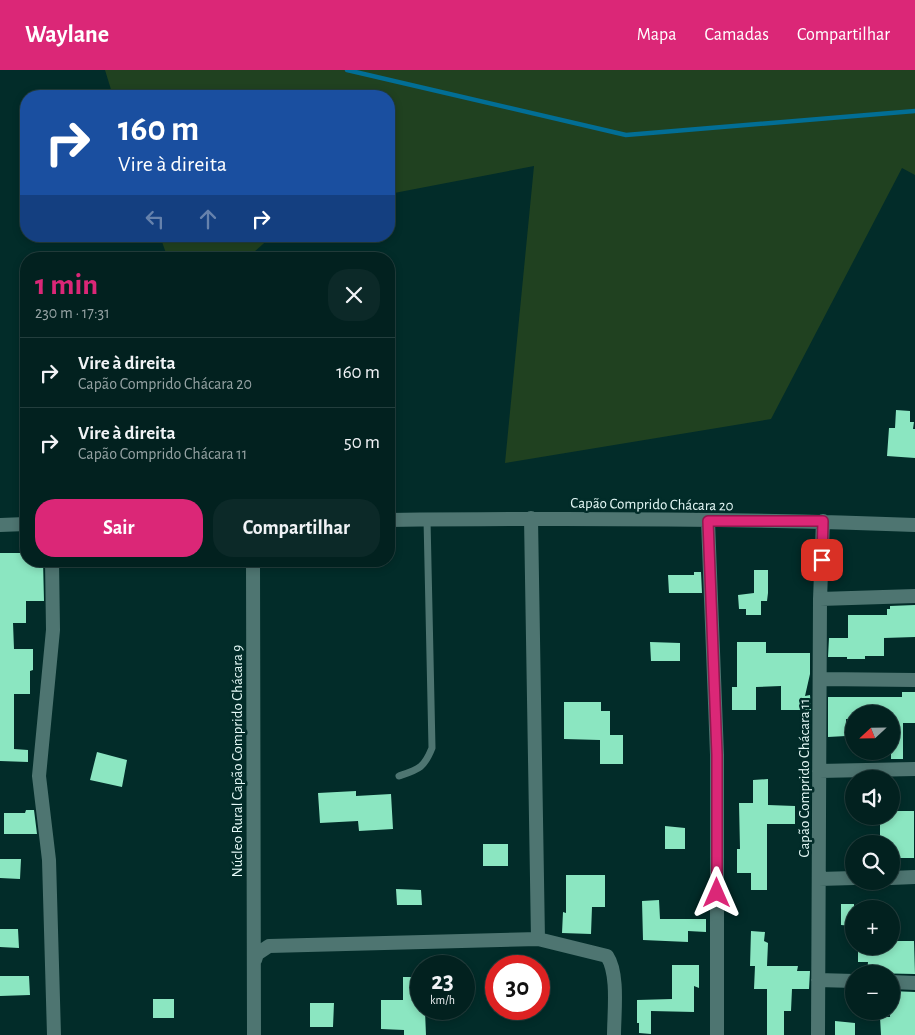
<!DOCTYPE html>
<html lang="pt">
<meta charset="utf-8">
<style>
body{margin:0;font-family:"Alegreya Sans",sans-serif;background:#0c2928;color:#f1f3f6;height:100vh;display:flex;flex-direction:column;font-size:19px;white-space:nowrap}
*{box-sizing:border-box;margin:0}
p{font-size:16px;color:#96a3a4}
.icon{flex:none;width:28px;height:28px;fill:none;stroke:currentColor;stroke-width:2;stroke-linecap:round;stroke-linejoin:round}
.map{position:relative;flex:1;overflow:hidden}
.side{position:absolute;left:20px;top:182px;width:375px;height:315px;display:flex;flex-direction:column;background:#02211f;border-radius:20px;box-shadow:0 2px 8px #0003,0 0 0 1px #233e3d}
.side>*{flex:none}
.banner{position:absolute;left:20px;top:20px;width:375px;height:152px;border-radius:20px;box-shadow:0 2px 8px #0003,0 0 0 1px #233e3d;background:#1a4fa0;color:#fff;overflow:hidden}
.needle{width:32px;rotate:248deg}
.fabs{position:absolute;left:845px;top:635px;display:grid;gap:10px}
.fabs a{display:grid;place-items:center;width:55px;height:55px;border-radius:50%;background:#02211f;box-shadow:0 2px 8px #0003,0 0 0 1px #233e3d;font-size:25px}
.speed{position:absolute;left:410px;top:885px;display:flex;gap:10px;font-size:25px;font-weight:700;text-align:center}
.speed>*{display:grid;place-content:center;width:65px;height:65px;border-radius:50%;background:#02211f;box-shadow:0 2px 8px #0003,0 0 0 1px #233e3d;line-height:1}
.speed small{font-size:12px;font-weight:400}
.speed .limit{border:8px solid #d22;background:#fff;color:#111}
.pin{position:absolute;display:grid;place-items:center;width:42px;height:42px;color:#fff;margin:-21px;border-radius:10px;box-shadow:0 2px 8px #0006}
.me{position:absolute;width:55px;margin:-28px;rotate:0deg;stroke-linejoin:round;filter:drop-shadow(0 0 4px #0008)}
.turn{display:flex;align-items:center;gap:18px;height:105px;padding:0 15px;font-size:22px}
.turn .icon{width:65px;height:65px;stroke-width:2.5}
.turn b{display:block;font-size:35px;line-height:42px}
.lanes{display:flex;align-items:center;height:48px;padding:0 15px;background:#0003;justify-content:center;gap:25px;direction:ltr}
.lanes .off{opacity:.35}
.round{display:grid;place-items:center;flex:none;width:52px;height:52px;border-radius:20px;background:#0c2928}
.summary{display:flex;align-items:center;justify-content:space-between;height:85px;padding:0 15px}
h1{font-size:30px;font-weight:700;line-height:38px;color:#db2777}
.cta{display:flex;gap:10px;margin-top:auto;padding:10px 15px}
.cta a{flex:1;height:58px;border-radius:20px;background:#db2777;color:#fff;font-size:20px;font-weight:700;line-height:58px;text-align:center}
.cta a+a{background:#0c2928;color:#f1f3f6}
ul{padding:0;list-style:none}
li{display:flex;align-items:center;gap:15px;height:70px;padding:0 15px;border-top:1px solid #233e3d}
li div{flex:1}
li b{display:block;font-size:19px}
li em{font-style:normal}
header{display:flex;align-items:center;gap:30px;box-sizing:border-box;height:70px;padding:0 25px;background:#db2777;color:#fff}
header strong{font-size:24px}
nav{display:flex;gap:28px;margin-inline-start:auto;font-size:18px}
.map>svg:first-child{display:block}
.green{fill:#204120}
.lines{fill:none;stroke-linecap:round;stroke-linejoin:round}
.stream{stroke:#026e95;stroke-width:4.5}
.building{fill:#8be6c1}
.service{stroke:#4e7571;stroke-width:7}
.minor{stroke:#4e7571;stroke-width:14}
.route-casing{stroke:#8e194d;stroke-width:12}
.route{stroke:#db2777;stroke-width:9}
.labels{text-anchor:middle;stroke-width:5;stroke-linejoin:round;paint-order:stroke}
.street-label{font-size:15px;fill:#e5f9f7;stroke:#022c29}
</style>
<header>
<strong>Waylane</strong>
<nav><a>Mapa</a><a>Camadas</a><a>Compartilhar</a></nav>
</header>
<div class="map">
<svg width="915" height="965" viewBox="0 0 915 965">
<rect width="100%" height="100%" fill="#022c29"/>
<path class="green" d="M105 0H915V105L902 98 771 349 505 393 534 96 389 124V26H113Z
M160 166H272L246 189H168Z"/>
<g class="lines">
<path class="stream" d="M347 0 626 65 915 41"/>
</g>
<path class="building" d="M896 340 910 341V352H914L913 359H915V388L887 386 889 358H895Z
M0 483H26V491H43L44 531H26V553H13L14 579H33V600L30 601V624H14V679L28 680V692L0 691Z
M754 500H768V523L767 531H761V545H746V539H739L738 525 754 523Z
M694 502H701L702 523H669L668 505H694Z
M915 535V567L884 568V586H865V589H847V587H828L829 568H848V545H887V539H890V536Z
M650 572 680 573V591H651Z
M737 572H766V583H810V604L805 626 810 625 811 640H781V616L756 617V640H732V617H737Z
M902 622H915V653H903V689H891V644H854V649H846V666L828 667V627H902Z
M564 632H601V641H610V665H623V694H600V670L564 669Z
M97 682 127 690 122 717 90 710Z
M768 709V735L795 736V754H767V820H751V803H737V779H740L739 733H753V710Z
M356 721V726L391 724 393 759 359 761 358 751 320 753 318 723Z
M26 740H34L37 764H4V743H25Z
M891 741H914V788H891V774H880V746H891Z
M665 756 685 758V779H665Z
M483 774H508V796H483Z
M0 789H21L20 809 0 808Z
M566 805H605V837H592L591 864 562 863 563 842 566 843Z
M396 819 421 820 422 835H397Z
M659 830 660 849H706V862L688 861V872L643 870 642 831Z
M841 834H854V856L841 855Z
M0 859H18L19 878 0 877Z
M751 861 765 862 764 871 768 873 767 896H798L797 901H810L809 919H792L791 941H784V965H767V919H754L755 896H750Z
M891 871H914L915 904 867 903 868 892H858V876H891Z
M672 895H699V918L694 916V942L651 941V964L639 963V953H637V930L672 929Z
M0 906H29L30 925 0 926Z
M403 907H421V941H425L426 965H404V960L381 959V930H403Z
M891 921 915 922V965H881L880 947H890Z
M153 929H174V948H153Z
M310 933H334L333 957H310Z
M835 951 855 953V965H835Z"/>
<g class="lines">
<path class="service" d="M399 706C419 699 424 698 432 678L427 449"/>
<path class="minor" d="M531 448 538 869
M389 450C564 448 740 448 915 455
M708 451 717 685V965
M0 455 26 454
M52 491 53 560 39 706 49 790 54 965
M253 491 254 965
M820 529 915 526
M821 609 915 610
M819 701 915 699
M891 808 915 807
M819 809 854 808
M255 890 257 884 269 876 538 869 607 886C619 904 614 943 614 965
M818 910 854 911
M891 912 915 913
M818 965 820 529 823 451"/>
</g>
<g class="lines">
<g class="route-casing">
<path id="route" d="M717 823V685L708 451H823L822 490"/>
</g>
<use href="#route" class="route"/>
</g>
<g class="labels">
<g class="street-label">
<text transform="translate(652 434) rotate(1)" y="5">Capão Comprido Chácara 20</text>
<text transform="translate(237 691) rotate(-90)" y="5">Núcleo Rural Capão Comprido Chácara 9</text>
<text transform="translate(804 708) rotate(-90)" y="5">Capão Comprido Chácara 11</text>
</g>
</g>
</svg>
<div class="fabs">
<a><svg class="needle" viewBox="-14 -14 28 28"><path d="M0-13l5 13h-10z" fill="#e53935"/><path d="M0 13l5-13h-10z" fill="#96a3a4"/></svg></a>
<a><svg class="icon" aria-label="sound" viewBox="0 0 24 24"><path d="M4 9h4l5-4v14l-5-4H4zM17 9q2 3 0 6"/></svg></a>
<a><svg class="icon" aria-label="search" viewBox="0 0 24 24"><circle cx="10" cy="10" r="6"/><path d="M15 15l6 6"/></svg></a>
<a>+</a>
<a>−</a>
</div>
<div class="speed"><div>23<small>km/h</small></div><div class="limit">30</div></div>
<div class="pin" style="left:822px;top:490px;background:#d93025"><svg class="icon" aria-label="arrive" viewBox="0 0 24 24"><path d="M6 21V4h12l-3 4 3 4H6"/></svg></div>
<svg class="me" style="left:717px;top:823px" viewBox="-20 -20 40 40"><path d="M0-17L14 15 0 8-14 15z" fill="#db2777" stroke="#fff" stroke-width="4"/></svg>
<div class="banner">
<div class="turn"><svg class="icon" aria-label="right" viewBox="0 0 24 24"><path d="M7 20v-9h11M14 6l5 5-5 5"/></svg><div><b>160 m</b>Vire à direita</div></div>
<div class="lanes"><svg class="icon off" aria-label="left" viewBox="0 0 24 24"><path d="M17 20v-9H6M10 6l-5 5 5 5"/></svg><svg class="icon off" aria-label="ahead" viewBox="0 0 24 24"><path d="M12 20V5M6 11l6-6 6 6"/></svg><svg class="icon" aria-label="right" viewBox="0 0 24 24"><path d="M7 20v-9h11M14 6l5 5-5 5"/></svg></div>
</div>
<section class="side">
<div class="summary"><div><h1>1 min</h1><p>230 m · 17:31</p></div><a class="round"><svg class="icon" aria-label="close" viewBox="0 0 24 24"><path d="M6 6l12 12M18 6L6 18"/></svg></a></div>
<ul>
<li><svg class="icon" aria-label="right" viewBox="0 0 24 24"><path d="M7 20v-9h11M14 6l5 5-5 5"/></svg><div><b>Vire à direita</b><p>Capão Comprido Chácara 20</p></div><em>160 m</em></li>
<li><svg class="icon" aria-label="right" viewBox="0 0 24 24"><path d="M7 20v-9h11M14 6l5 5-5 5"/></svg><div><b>Vire à direita</b><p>Capão Comprido Chácara 11</p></div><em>50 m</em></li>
</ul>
<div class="cta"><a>Sair</a><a>Compartilhar</a></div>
</section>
</div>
